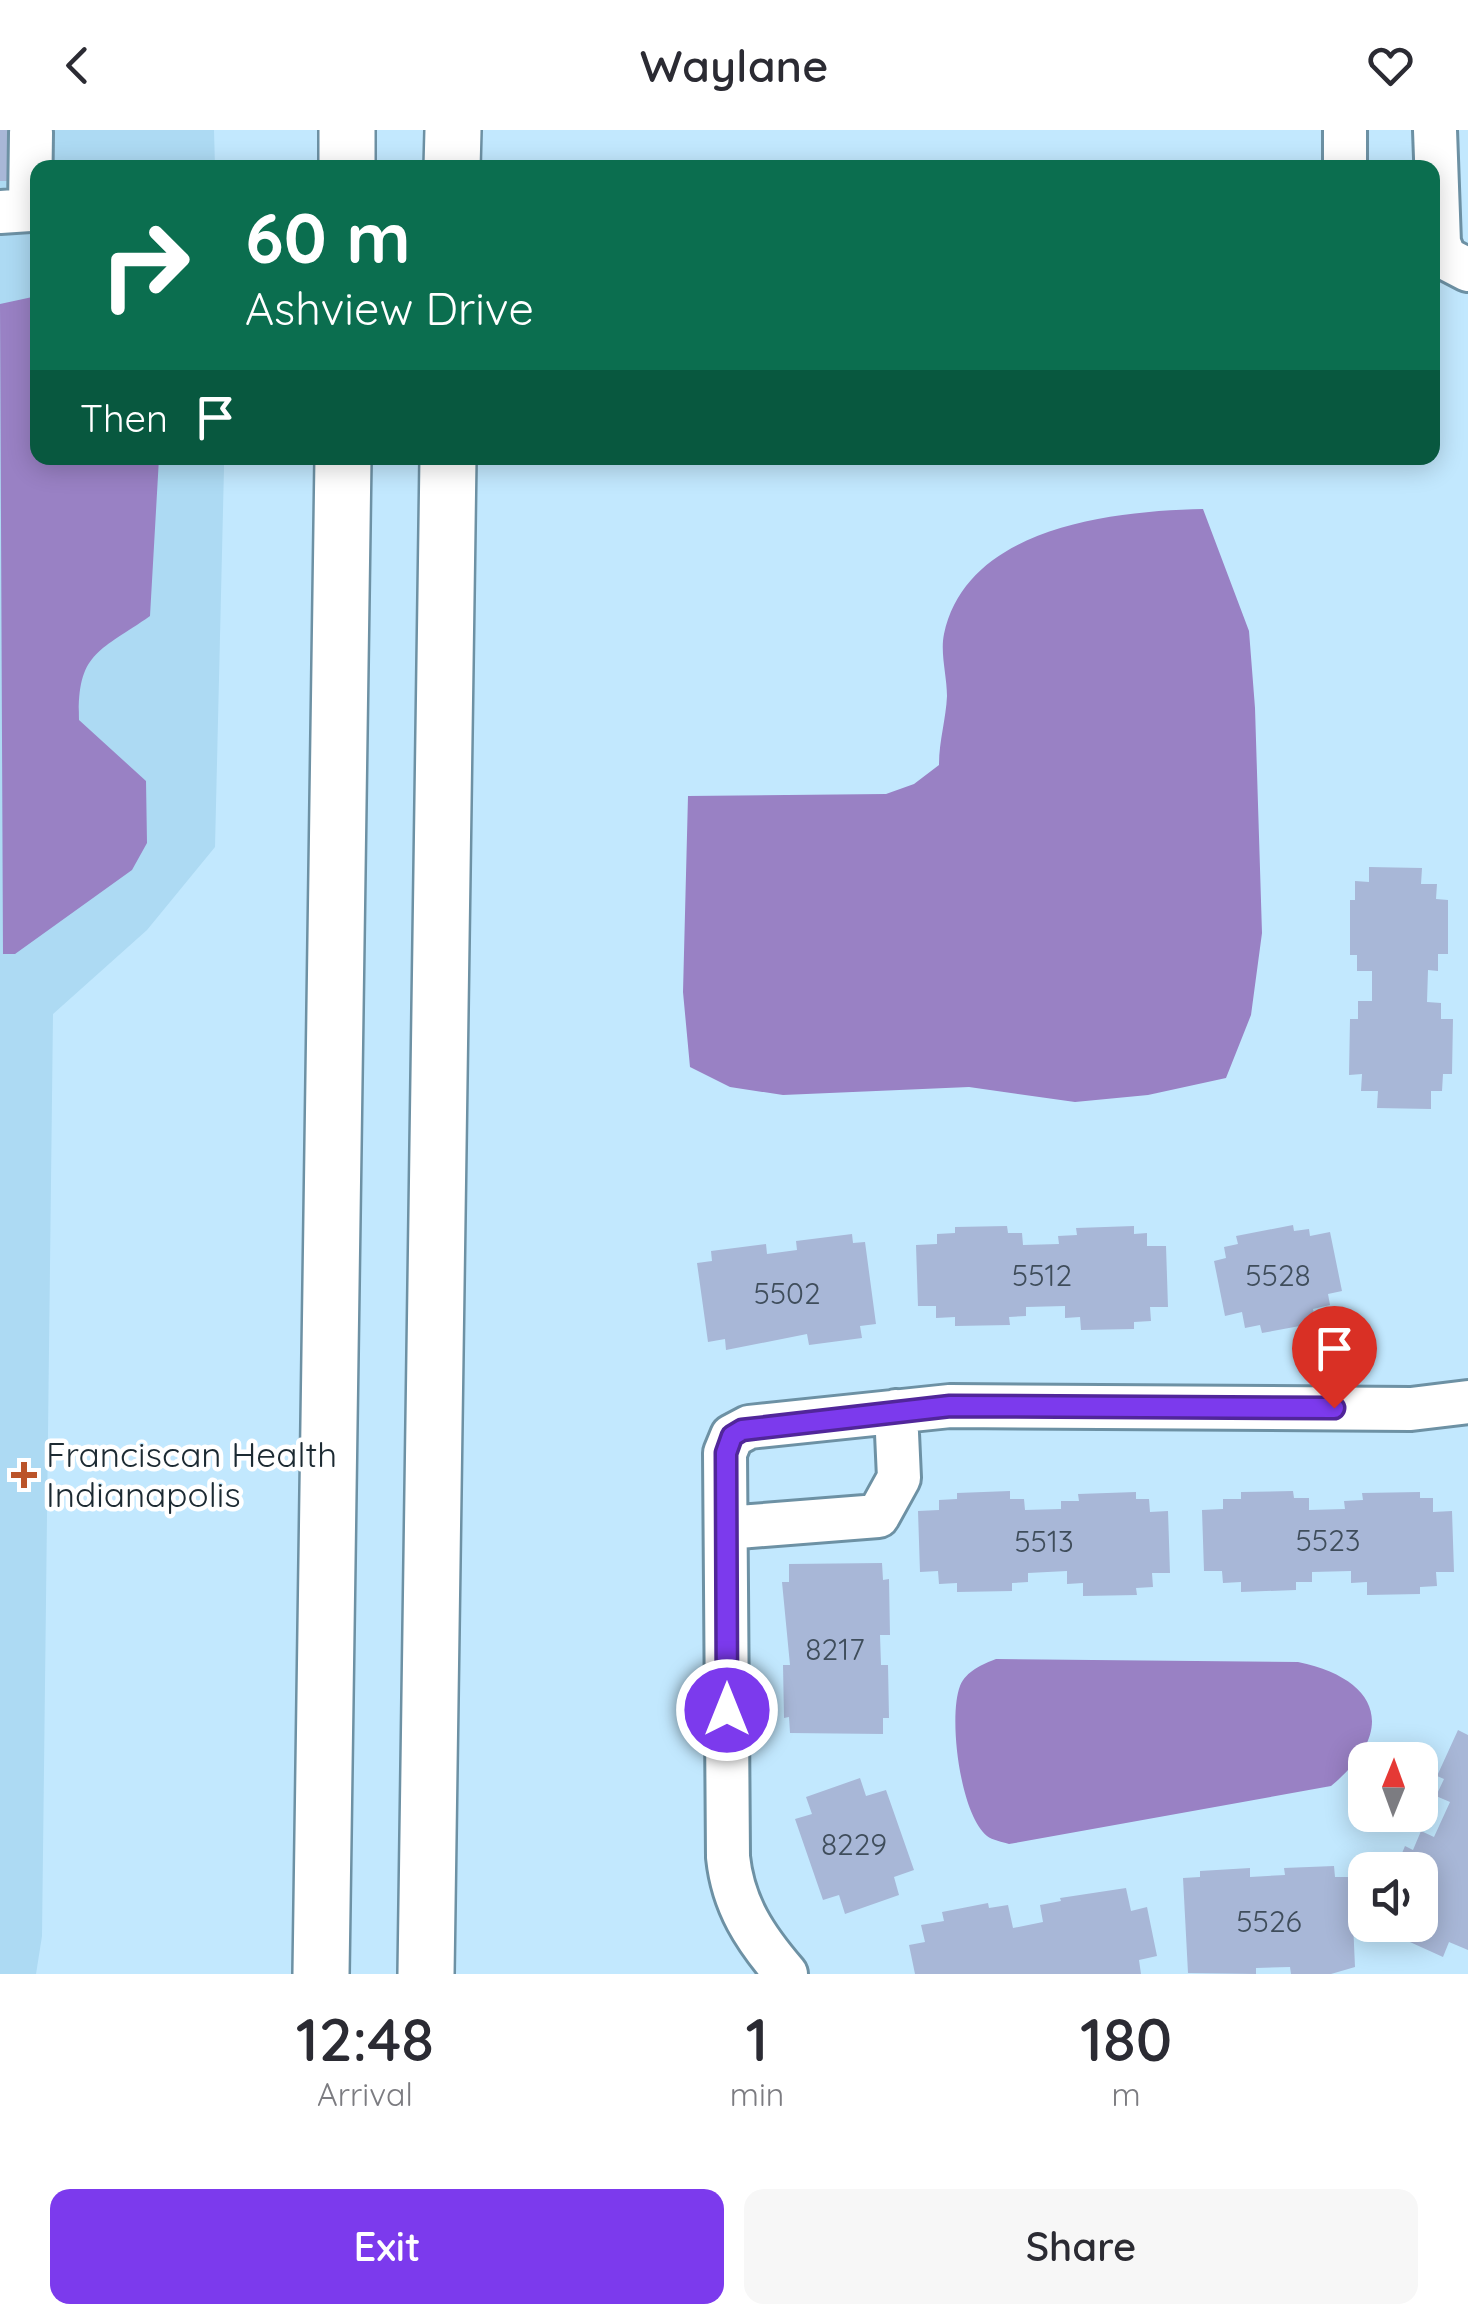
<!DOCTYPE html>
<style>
body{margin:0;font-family:Quicksand,sans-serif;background:#f7f7f7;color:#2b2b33;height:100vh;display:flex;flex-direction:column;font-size:38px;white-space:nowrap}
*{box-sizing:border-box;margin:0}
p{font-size:32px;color:#7c7c81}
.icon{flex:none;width:55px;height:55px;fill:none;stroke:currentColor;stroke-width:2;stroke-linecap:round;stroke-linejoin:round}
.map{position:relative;height:1844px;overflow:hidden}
.panel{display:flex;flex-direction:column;background:#fff;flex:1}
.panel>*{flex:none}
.banner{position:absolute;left:30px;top:30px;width:1410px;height:305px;border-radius:20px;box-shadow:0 5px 25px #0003;background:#0b6e4f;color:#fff;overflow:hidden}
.needle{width:65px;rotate:1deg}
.controls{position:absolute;left:1348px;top:1612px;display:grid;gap:20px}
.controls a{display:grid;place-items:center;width:90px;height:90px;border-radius:20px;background:#fff;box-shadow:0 5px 25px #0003;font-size:50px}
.pin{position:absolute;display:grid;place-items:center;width:85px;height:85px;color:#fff;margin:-102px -42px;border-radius:50% 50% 50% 0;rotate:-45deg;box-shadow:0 0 10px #0007}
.pin .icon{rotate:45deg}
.me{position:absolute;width:110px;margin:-55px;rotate:0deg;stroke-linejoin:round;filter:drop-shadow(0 0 8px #0008)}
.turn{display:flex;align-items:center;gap:35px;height:210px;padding:0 50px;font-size:45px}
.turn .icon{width:130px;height:130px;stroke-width:2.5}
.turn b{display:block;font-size:70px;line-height:85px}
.then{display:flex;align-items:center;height:95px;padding:0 50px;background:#0003;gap:20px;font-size:38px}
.eta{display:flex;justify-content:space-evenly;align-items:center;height:170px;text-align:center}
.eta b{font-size:60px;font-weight:600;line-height:70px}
.action{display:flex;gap:20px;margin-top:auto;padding:20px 50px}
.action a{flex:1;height:115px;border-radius:20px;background:#7c3aed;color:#fff;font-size:40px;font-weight:600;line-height:115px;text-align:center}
.action a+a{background:#f7f7f7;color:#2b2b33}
header{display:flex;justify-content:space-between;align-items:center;height:130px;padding:0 50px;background:#fff;font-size:45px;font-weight:600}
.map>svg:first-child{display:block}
.built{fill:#addaf3}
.water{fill:#9981c4}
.building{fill:#a8b7d7}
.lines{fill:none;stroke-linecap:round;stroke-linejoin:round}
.minor-casing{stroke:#6d91a4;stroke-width:48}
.highway-casing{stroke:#6d91a4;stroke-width:60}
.minor{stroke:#fff;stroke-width:42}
.highway{stroke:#fff;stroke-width:55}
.route-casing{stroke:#51269a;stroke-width:25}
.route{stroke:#7c3aed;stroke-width:18}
.poi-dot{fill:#bb542a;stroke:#fff;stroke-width:4}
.labels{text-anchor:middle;stroke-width:9;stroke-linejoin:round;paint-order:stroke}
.number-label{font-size:30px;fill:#3f4d5b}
.poi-label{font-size:35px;fill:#1c2a32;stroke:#fff;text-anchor:start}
</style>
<header><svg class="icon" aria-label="back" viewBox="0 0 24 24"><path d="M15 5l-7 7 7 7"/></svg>Waylane<svg class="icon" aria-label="heart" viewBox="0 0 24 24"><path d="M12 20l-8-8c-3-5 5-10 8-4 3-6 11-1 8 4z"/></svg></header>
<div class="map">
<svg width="1468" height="1844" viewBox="0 0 1468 1844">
<rect width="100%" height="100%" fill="#c2e8fe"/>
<path class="built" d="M0 0H214L215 37 38 38V328H224V338L215 717 147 800 53 884 42 1806 36 1844H0Z"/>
<path class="water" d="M37 166 38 328H159L150 486C99 522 77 522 79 590L146 651 147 713 132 740 15 824H3L0 174Z
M1203 379 1249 501 1255 578 1262 803 1251 885 1226 948 1148 965 1075 972 969 957 783 965 730 957 690 937 683 862 688 666 886 664 914 654 939 635C939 611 946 589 947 566 947 546 940 523 944 504 967 396 1114 381 1203 379Z
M996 1529 1298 1532C1380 1549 1398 1601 1331 1656L1009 1714C1003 1712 992 1710 987 1706 960 1684 948 1587 960 1556 966 1541 983 1534 996 1529Z"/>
<path class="building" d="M0 0H14L13 51H0Z
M1369 737 1422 738 1421 754H1437L1436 769 1448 770V824H1438V841L1428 840 1427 872 1441 873V889H1453L1452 944H1443L1442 961H1431V979L1377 978 1378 961H1361L1362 944 1349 945 1350 889H1358V871H1372V841H1357V825H1350V770H1355V751L1369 752Z
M1293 1095 1294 1101 1309 1099 1310 1106 1330 1102 1342 1161 1328 1164 1330 1175 1313 1179 1316 1193 1262 1203 1260 1195 1245 1198 1242 1182 1225 1186 1214 1131 1226 1128 1224 1117 1238 1114 1236 1106Z
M1007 1096 1008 1103H1022L1023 1115 1059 1114 1058 1106 1077 1105 1076 1098 1134 1096V1104L1147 1103V1116H1166L1168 1177H1150L1151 1191 1134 1192V1199L1081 1200 1080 1187 1065 1188V1176L1026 1177V1186L1009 1187 1010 1195 955 1196V1187L936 1188V1176H918L916 1115 937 1114V1104L955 1103V1097Z
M852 1104 853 1113 865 1112 876 1194 860 1196 862 1208 809 1215 807 1204 726 1220 725 1209 708 1212 697 1133 712 1131 711 1121 766 1114 767 1124 797 1120 796 1111Z
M1010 1361V1369H1024L1025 1380 1061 1379V1371H1079L1078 1364 1136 1362V1369H1149L1150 1382 1168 1381 1170 1443H1152L1153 1457 1136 1458 1137 1465 1083 1466V1453L1067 1454V1441L1028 1443V1452L1012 1453V1461L957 1462V1453L939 1454 938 1441 920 1442 918 1381 939 1380V1370L957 1369V1363Z
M1293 1361 1294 1368H1309V1380L1345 1379 1344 1371 1363 1370 1362 1363 1420 1362V1368H1433V1382L1452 1381 1454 1442H1436L1437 1456 1420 1457V1464L1367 1465V1452L1351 1453V1441L1312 1442V1452H1296V1460L1241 1462V1452L1223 1453 1222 1441H1204L1202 1380 1223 1379V1369H1241V1362Z
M882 1433 883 1450 889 1449 890 1505H880L881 1535H888L889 1588H883V1604L790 1603 789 1587 784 1588 783 1535H790L782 1452H789V1434Z
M1458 1600 1468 1605V1820L1449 1812 1443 1827 1390 1803 1393 1795H1420V1740H1395L1405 1716 1413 1720 1421 1701 1434 1707 1450 1672 1436 1666 1444 1649 1437 1646Z
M860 1648 866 1666 886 1660 914 1740 894 1747 899 1765 845 1784 839 1765 823 1770 795 1689 812 1684 806 1667Z
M1334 1736 1335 1747H1351L1355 1837 1331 1844H1291L1290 1837 1256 1838V1844L1188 1843 1183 1748 1200 1747V1741L1250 1738V1747L1285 1745 1284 1738Z
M1126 1758 1131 1781 1147 1777 1157 1826 1139 1830 1141 1844H915L909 1815 925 1812 921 1795 944 1791 942 1782 988 1773 989 1778 1008 1775 1013 1798 1043 1792 1040 1775 1061 1771 1060 1768Z"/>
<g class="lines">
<g class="minor-casing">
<path id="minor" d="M1345 0V38
M1435 0 1439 113 1445 128 1468 140
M0 82 30 80 31 3
M726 1398 878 1386 899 1348 896 1281
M786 1844C755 1808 733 1775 728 1727L725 1323 732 1306 749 1297 950 1276 1411 1279 1468 1272"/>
</g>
<g class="highway-casing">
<path id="highway" d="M347 38V0
M452 38 453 0
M321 1844 343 328
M426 1844 448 328"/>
</g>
<use href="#minor" class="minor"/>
<use href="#highway" class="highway"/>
</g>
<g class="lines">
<g class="route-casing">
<path id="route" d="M727 1580 726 1323 732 1306 742 1300 950 1276 1334 1278"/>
</g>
<use href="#route" class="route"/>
</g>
<path class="poi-dot" d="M19 1330h10v10h10v10h-10v10h-10v-10h-10v-10h10z"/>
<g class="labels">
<g class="number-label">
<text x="1042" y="1156">5512</text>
<text x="1278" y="1156">5528</text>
<text x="787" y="1174">5502</text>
<text x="1328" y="1421">5523</text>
<text x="1044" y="1422">5513</text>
<text x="835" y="1530">8217</text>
<text x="854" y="1725">8229</text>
<text x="1269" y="1802">5526</text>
</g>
<g class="poi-label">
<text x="46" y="1337">Franciscan Health<tspan x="46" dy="40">Indianapolis</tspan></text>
</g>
</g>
</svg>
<div class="controls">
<a><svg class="needle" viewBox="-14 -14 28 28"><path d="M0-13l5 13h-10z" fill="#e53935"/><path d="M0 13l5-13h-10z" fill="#7c7c81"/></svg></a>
<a><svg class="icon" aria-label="sound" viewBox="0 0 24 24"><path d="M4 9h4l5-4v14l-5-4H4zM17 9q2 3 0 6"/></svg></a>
</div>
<div class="pin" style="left:1334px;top:1278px;background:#d93025"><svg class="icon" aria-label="arrive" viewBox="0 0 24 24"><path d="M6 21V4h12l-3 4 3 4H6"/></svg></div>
<svg class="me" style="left:727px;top:1580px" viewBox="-20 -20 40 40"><circle r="17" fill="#7c3aed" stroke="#fff" stroke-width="3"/><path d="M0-11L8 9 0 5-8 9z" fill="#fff"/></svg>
<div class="banner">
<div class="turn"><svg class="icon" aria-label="right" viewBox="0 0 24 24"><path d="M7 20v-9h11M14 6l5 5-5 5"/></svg><div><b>60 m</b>Ashview Drive</div></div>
<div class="then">Then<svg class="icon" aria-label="arrive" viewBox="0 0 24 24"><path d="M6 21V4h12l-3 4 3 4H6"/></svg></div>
</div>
</div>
<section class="panel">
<div class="eta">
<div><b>12:48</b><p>Arrival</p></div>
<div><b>1</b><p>min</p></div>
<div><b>180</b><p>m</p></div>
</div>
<div class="action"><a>Exit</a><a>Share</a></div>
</section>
